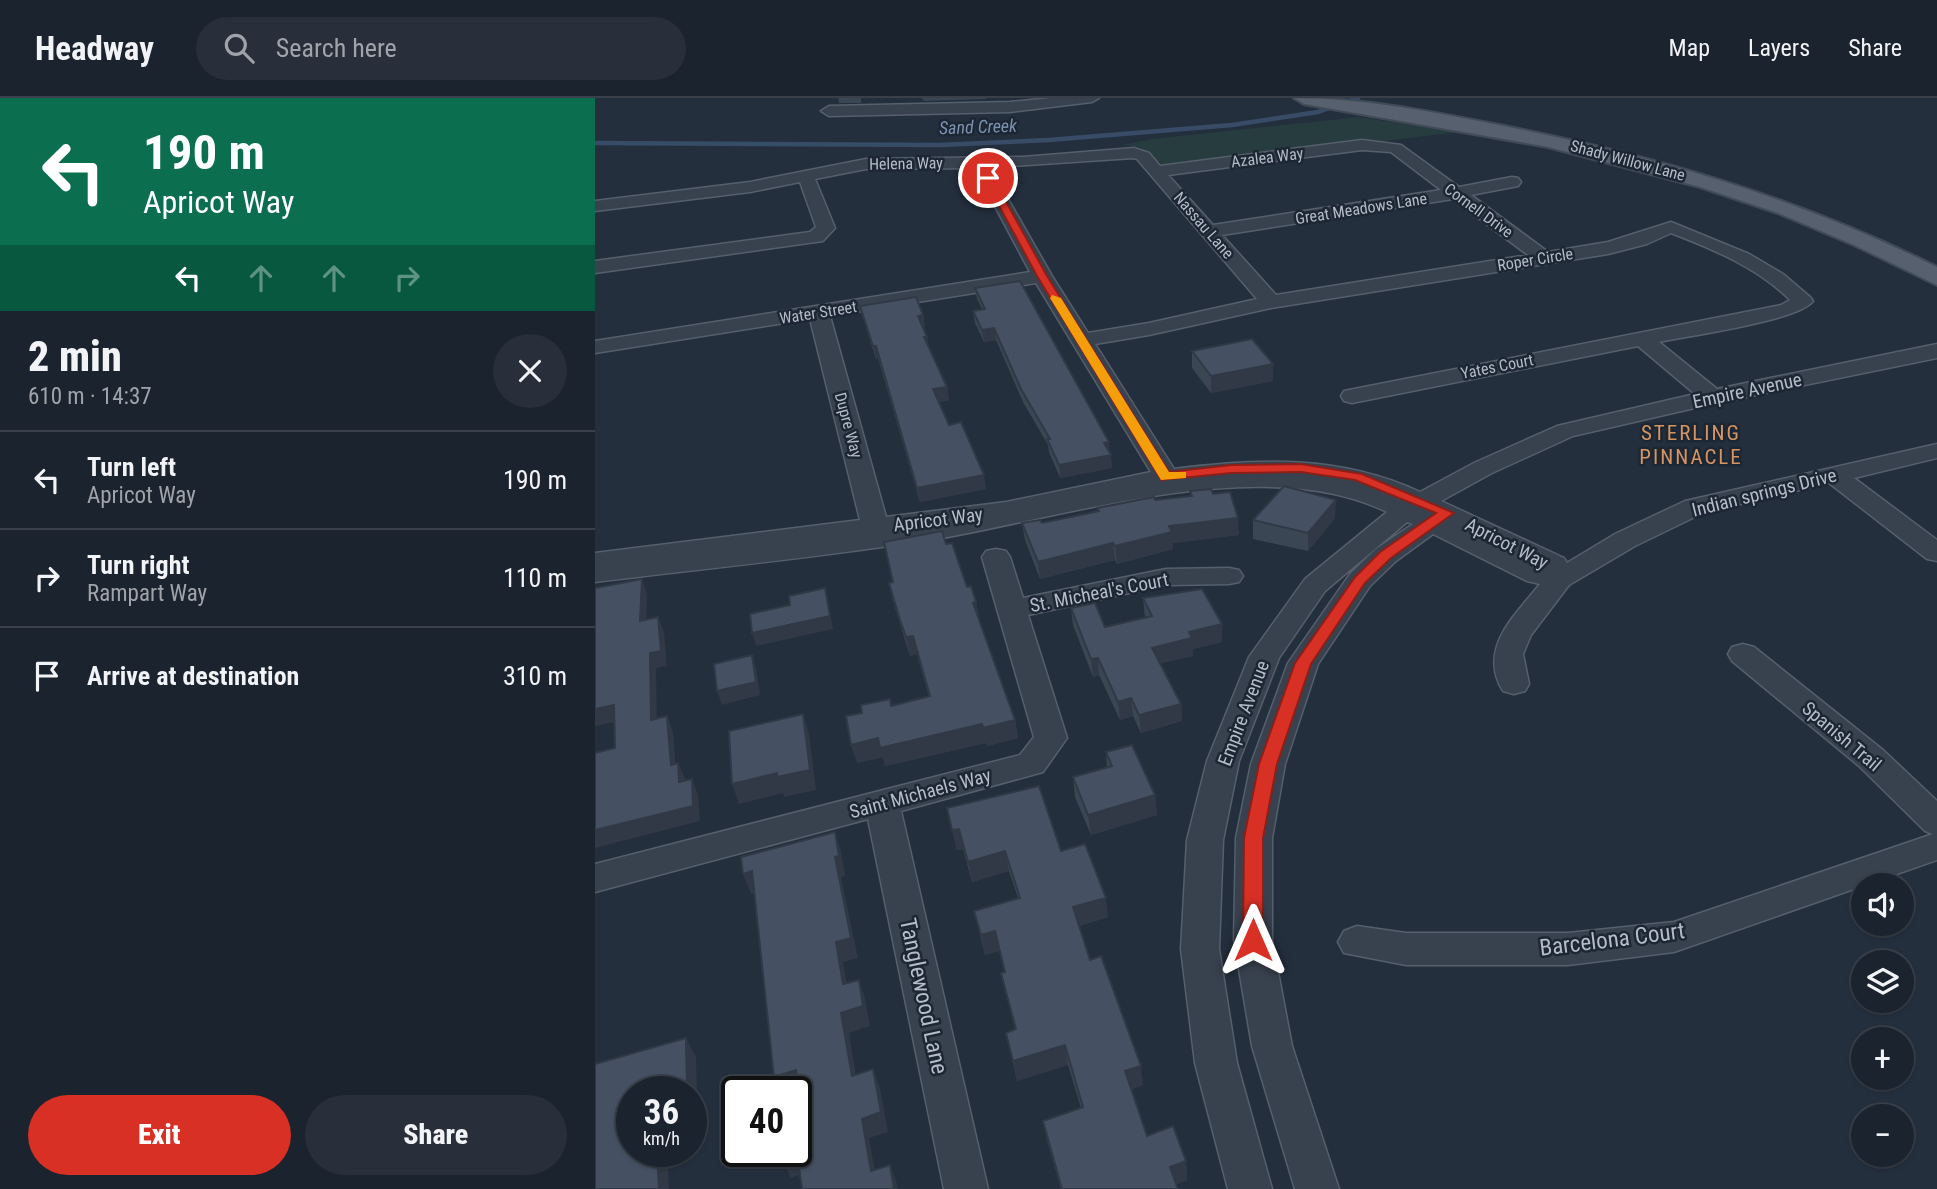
<!DOCTYPE html>
<meta charset="utf-8">
<style>
body{margin:0;font-family:"Roboto Condensed",sans-serif;background:#282f3a;color:#f1f3f6;height:100vh;display:flex;flex-direction:column;font-size:26px;white-space:nowrap}
*{box-sizing:border-box;margin:0}
p{font-size:23px;color:#a0a4aa}
.icon{flex:none;width:38px;height:38px;fill:none;stroke:currentColor;stroke-width:2;stroke-linecap:round;stroke-linejoin:round}
.map{position:relative;flex:1;overflow:hidden}
.details{display:flex;flex-direction:column;background:#1b232e;width:595px}
.details>*{flex:none}
.hud{background:#0b6e4f;color:#fff;overflow:hidden}
.fabs{position:absolute;left:1256px;top:775px;display:grid;gap:14px}
.fabs a{display:grid;place-items:center;width:63px;height:63px;border-radius:50%;background:#1b232e;box-shadow:0 2px 5px #0004,0 0 0 2px #39404a;font-size:35px}
.speed{position:absolute;left:21px;top:978px;display:flex;gap:14px;font-size:35px;font-weight:700;text-align:center}
.speed>*{display:grid;place-content:center;width:91px;height:91px;border-radius:50%;background:#1b232e;box-shadow:0 2px 5px #0004,0 0 0 2px #39404a;line-height:1}
.speed small{font-size:18px;font-weight:400}
.speed .limit{border:4px solid #111;border-radius:10px;background:#fff;color:#111}
.pin{position:absolute;display:grid;place-items:center;width:60px;height:60px;color:#fff;margin:-30px;border:4px solid #fff;border-radius:50%;box-shadow:0 2px 7px #0007}
.me{position:absolute;width:77px;margin:-38px;rotate:0deg;stroke-linejoin:round;filter:drop-shadow(0 0 5px #0008)}
.turn{display:flex;align-items:center;gap:24px;height:147px;padding:0 28px;font-size:32px}
.turn .icon{width:91px;height:91px;stroke-width:2.5}
.turn b{display:block;font-size:49px;line-height:60px}
.lanes{display:flex;align-items:center;height:66px;padding:0 28px;background:#0003;justify-content:center;gap:35px;direction:ltr}
.lanes .off{opacity:.35}
.round{display:grid;place-items:center;flex:none;width:74px;height:74px;border-radius:37px;background:#282f3a}
.summary{display:flex;align-items:center;justify-content:space-between;height:119px;padding:0 28px}
h1{font-size:42px;font-weight:800;line-height:52px}
.primary-button{display:flex;gap:14px;margin-top:auto;padding:14px 28px}
.primary-button a{flex:1;height:80px;border-radius:42px;background:#d93025;color:#fff;font-size:28px;font-weight:800;line-height:80px;text-align:center}
.primary-button a+a{background:#282f3a;color:#f1f3f6}
ul{padding:0;list-style:none}
li{display:flex;align-items:center;gap:21px;height:98px;padding:0 28px;border-top:2px solid #39404a}
li div{flex:1}
li b{display:block;font-size:26px}
li em{font-style:normal}
header{display:flex;align-items:center;gap:42px;box-sizing:border-box;height:98px;padding:0 35px;background:#1b232e;border-bottom:2px solid #39404a}
header strong{font-size:33px}
nav{display:flex;gap:38px;margin-inline-start:auto;font-size:24px}
.search{width:490px;height:63px;background:#282f3a;display:flex;align-items:center;gap:18px;box-sizing:border-box;padding:0 24px;border-radius:38px;color:#a0a4aa;font-size:26px}
main{display:flex;flex:1;min-height:0}
.map>svg:first-child{display:block}
.green{fill:#263c3f}
.lines{fill:none;stroke-linecap:round;stroke-linejoin:round}
.stream{stroke:#394c67;stroke-width:4.5}
.minor-casing{stroke:#565f6c;stroke-width:3}
.major-casing{stroke:#414a57;stroke-width:4}
.minor{fill:#38414e;fill-rule:evenodd}
.major{fill:#56606e;fill-rule:evenodd}
.wall{fill:#3b4654}
.shaded-wall{fill:#303945}
.building{fill:#455162;stroke:#303945;stroke-width:2}
.route{fill:#d93025;stroke:#8d1f18;stroke-width:2}
.slow{fill:#f59e0b}
.labels{text-anchor:middle;stroke-width:5;stroke-linejoin:round;paint-order:stroke}
.far-street-label{font-size:16px;fill:#b4bcc9;stroke:#1d2633}
.far-water-label{font-size:18px;font-style:italic;fill:#7c92b1;stroke:#1d2633}
.street-label{font-size:19px;fill:#b4bcc9;stroke:#1d2633}
.neighbourhood-label{font-size:21px;letter-spacing:2px;fill:#d59563;stroke:#1d2633}
.near-street-label{font-size:23px;fill:#b4bcc9;stroke:#1d2633}
</style>
<header>
<strong>Headway</strong>
<div class="search"><svg class="icon" aria-label="search" viewBox="0 0 24 24"><circle cx="10" cy="10" r="6"/><path d="M15 15l6 6"/></svg>Search here</div>
<nav><a>Map</a><a>Layers</a><a>Share</a></nav>
</header>
<main>
<section class="details">
<div class="hud">
<div class="turn"><svg class="icon" aria-label="left" viewBox="0 0 24 24"><path d="M17 20v-9H6M10 6l-5 5 5 5"/></svg><div><b>190 m</b>Apricot Way</div></div>
<div class="lanes"><svg class="icon" aria-label="left" viewBox="0 0 24 24"><path d="M17 20v-9H6M10 6l-5 5 5 5"/></svg><svg class="icon off" aria-label="ahead" viewBox="0 0 24 24"><path d="M12 20V5M6 11l6-6 6 6"/></svg><svg class="icon off" aria-label="ahead" viewBox="0 0 24 24"><path d="M12 20V5M6 11l6-6 6 6"/></svg><svg class="icon off" aria-label="right" viewBox="0 0 24 24"><path d="M7 20v-9h11M14 6l5 5-5 5"/></svg></div>
</div>
<div class="summary"><div><h1>2 min</h1><p>610 m · 14:37</p></div><a class="round"><svg class="icon" aria-label="close" viewBox="0 0 24 24"><path d="M6 6l12 12M18 6L6 18"/></svg></a></div>
<ul>
<li><svg class="icon" aria-label="left" viewBox="0 0 24 24"><path d="M17 20v-9H6M10 6l-5 5 5 5"/></svg><div><b>Turn left</b><p>Apricot Way</p></div><em>190 m</em></li>
<li><svg class="icon" aria-label="right" viewBox="0 0 24 24"><path d="M7 20v-9h11M14 6l5 5-5 5"/></svg><div><b>Turn right</b><p>Rampart Way</p></div><em>110 m</em></li>
<li><svg class="icon" aria-label="arrive" viewBox="0 0 24 24"><path d="M6 21V4h12l-3 4 3 4H6"/></svg><div><b>Arrive at destination</b></div><em>310 m</em></li>
</ul>
<div class="primary-button"><a>Exit</a><a>Share</a></div>
</section>
<div class="map">
<svg width="1342" height="1091" viewBox="0 0 1342 1091">
<rect width="100%" height="100%" fill="#242f3e"/>
<path class="green" d="M763 19 863 34 572 70 545 49 527 47 557 41Z"/>
<g class="lines">
<path class="stream" d="M0 45 345 47 454 42 637 27 723 14 763 0"/>
<g class="minor-casing">
<path id="minor" d="M456 0H504L497 4 415 14 234 18 226 13 234 8 415 4Z
M767 42 806 47 864 89 917 79 923 80 926 84 923 88 876 97 953 154 1013 144 1076 124 1154 156 1188 176 1215 199 1218 203C1203 223 1093 238 1064 244L1122 291 1342 246V260L1117 306 978 338 897 375 846 403 969 460 972 465 1020 436 1090 403 1342 346V360L1259 380 1342 442V463L1332 461 1234 385 1108 415 1040 448 974 487 936 537 928 556 934 586 930 593 919 596 908 593C882 551 920 517 945 486L932 483 838 436 801 463 775 488 723 566 690 666 677 740V842L697 948 744 1091H700L657 948 639 842 641 740 656 666 693 565 755 476 781 451 818 426 812 424 730 493 684 560 644 663 628 742 624 851 642 965 677 1091H633L600 965 586 851 592 742 612 663 654 559 710 481 792 414C669 353 472 419 341 441 228 459 113 470 0 484V455L265 422 215 221 0 255V243L435 174 385 80 384 70 271 71 220 81 240 130 228 143 0 175V163L215 134 221 129 205 84 155 94 0 113V103L155 84 271 61 428 59 539 50 554 55 565 68ZM767 52 796 54 846 92 618 127 573 77ZM538 60 542 61 662 201 554 225 493 235 457 178 401 80V69ZM858 101 933 157 681 197 627 137ZM1076 135C1118 151 1163 170 1195 202L1186 207 749 293 746 298 749 303 757 305 1043 248 1100 296 962 328 879 365 825 394C746 357 664 360 579 371L500 246 554 237 676 210 1013 156 1052 146ZM441 185 556 374 411 404 291 419 235 218Z
M401 451 411 453 415 459 428 500 571 471 634 470 644 472 648 478 644 484 634 486 571 487 433 517 472 640 448 674 306 713 393 1091H349L273 721 0 794V766L425 657 439 639 387 459 391 453Z
M1148 546 1159 549 1288 652 1342 703V762L1079 854 973 867H811L749 855 743 844 749 833 762 828 811 835H973L1079 824 1338 736 1330 733 1264 668 1137 563 1133 556 1137 549Z"/>
</g>
<g class="major-casing">
<path id="major" d="M699 0C767 0 833 13 899 26 1057 57 1198 98 1342 169V187L1259 147 1183 115 1105 89 953 49 709 6Z"/>
</g>
<use href="#minor" class="minor"/>
<use href="#major" class="major"/>
</g>
<path class="wall" d="M243 0H266V5H244Z
M327 0H391V1L329 3Z
M380 190 515 356 517 370 465 380 454 354 453 347 428 304 401 242 389 244 380 225 378 213 387 211 382 201Z
M265 208 328 217 330 229H328L334 251 352 289 354 302 344 304 354 327 391 391 325 404 283 260 281 261 268 220Z
M597 253 678 266V283L616 295 597 270Z
M595 393 618 396 644 437 578 445V451L522 466 520 462 445 481 430 442 427 425H447L502 414V410L595 398Z
M740 420 713 453 658 441V422Z
M351 446 372 489 381 504 384 522 420 622 423 640 392 648 391 645 290 668 288 659 262 665 296 608 334 599 322 556 315 558 298 503 294 485 298 484Z
M548 500 627 526V544L598 551V558L565 565 586 606 587 623 546 635 538 618 525 622 504 577 498 579 478 527 476 510 510 529 550 520Z
M511 654 560 697 562 717 496 737 480 699 478 679 512 669Z
M352 710 466 753 513 819 484 828 495 862 548 987 537 991 552 1038 591 1063 592 1082 581 1086 583 1091H466L452 1042 448 1023 486 1010 473 967 422 983 411 935 420 932 406 875 410 874 404 853 390 857 379 813 423 800 414 773 377 784 368 751 362 752Z"/>
<path class="shaded-wall" d="M328 217 330 229 325 230 323 218Z
M399 230 401 242 389 244 387 232Z
M329 239H332L334 251Z
M278 248H281L283 260 281 261Z
M678 266V283L616 295V278Z
M352 289 354 302 341 304 338 291Z
M514 344 515 357 509 345Z
M516 357 517 370 465 380 464 367Z
M389 377 391 391 325 404 322 390Z
M741 402 740 420 713 453V435Z
M643 420 644 437 578 445V451L522 466 520 448 574 428Z
M518 445 520 462 445 481 443 464Z
M47 481 52 496 51 538 45 523Z
M230 490 238 531 161 548 157 535Z
M381 504 385 522 381 523 378 505Z
M63 519 69 534 72 568 61 570 62 638 56 622 55 555Z
M627 526V544L598 551V558L558 567 557 550 594 534Z
M318 538 322 556 315 558 311 539Z
M157 557 161 570 165 597 127 607 122 593Z
M503 560 504 577 498 579 496 561Z
M536 600 538 618 525 622 523 604Z
M586 606 587 623 546 635 544 617Z
M19 607 25 623 0 628V611Z
M208 616 214 636 221 692 189 699 188 695 144 706 137 686Z
M72 618 78 634 82 682 76 667Z
M420 622 423 640 392 648 388 630Z
M387 626 391 645 290 668 288 659 262 665 256 647 283 640Z
M83 665 90 680 91 700 84 684Z
M97 681 103 697 105 723 0 750V732Z
M560 697 562 717 496 737 493 717Z
M364 731 368 751 362 752 357 732Z
M240 734 246 754 250 778 246 779 263 860 248 864 255 906 248 886 241 844Z
M410 753 414 773 377 784 373 764Z
M157 773 165 793 156 796 148 776Z
M511 800 513 819 481 829 478 809Z
M400 833 404 853 390 857 386 837Z
M264 882 270 901 275 928 254 935 264 997 257 978 246 915Z
M91 940 101 959 103 1032 96 1034V994H92Z
M470 947 473 967 422 983 418 963Z
M546 968 548 987 533 992 530 973Z
M278 971 285 990 293 1034 274 1040 283 1091 276 1073 267 1021Z
M201 972 210 991 201 994H186L179 979Z
M62 1054H72L74 1091H64Z
M202 1055 211 1074 196 1080 187 1061Z
M591 1063 592 1082 577 1088 575 1069Z
M295 1067 302 1086 303 1091H299Z"/>
<path class="building" d="M425 183 514 344 509 345 516 357 464 367 452 341H455L426 291 399 230 387 232 378 213 390 211 380 190Z
M321 199 328 217 323 218 332 239H329L352 289 338 291 354 327 366 324 389 377 322 390 281 248H278L265 208Z
M657 241 678 266 616 278 597 253Z
M689 388 741 402 713 435 658 422Z
M616 391 618 396 635 394 643 420 574 428 577 434 520 448 518 445 443 464 427 425 445 422 447 425 504 413 502 410 559 399 560 402 597 398 595 393Z
M347 433 351 446 357 445 372 489 376 488 381 504 378 505 420 622 388 630 387 626 285 650 283 640 256 647 251 618 267 615 266 607 295 601 296 608 335 598 318 538 311 539 305 522 294 485 298 484 289 444Z
M47 481 45 523 63 519 66 553 55 555 56 622 72 618 76 667 83 665 84 684 97 681 98 708 0 732V655L20 650 19 607 0 611V490Z
M230 490 235 518 157 535 155 516 195 507 194 498Z
M607 491 627 526 594 534 597 540 557 550 586 606 544 617 536 600 523 604 503 560 496 561 476 510 500 505 510 529 557 518 548 500Z
M157 557 161 584 122 593 119 566Z
M208 616 215 672 182 679V675L137 686 134 633Z
M537 647 560 697 493 717 478 679 517 668 511 654Z
M444 688 466 753 490 746 511 800 478 809 495 862 506 858 546 968 530 973 552 1038 578 1028 591 1063 575 1069 583 1091H467L448 1023 488 1009 470 947 418 963 411 935 421 931 406 875 410 874 400 833 386 837 379 813 425 800 410 753 373 764 364 731 357 732 352 710Z
M240 734 244 758 240 759 256 840 241 844 248 886 264 882 268 908 246 915 257 978 278 971 286 1014 267 1021 276 1073 295 1067 299 1091H207L202 1055 187 1061 186 1054H201V1019L208 1017 201 972 179 979 157 773 148 776 146 759Z
M91 940 92 994H37V1054H62L64 1091H0V966Z"/>
<path class="route" d="M393 77 398 80 452 178 574 374 636 367 706 366 767 376 859 415 796 460 770 485 716 566 682 666 668 740V842L666 848 658 850 651 848 648 842 649 740 664 666 700 565 760 479 785 454 841 415 760 382 706 374 636 375 566 382 442 178 389 80Z"/>
<path class="slow" d="M457 197 466 200 574 374H591V380L566 382 455 200Z"/>
<g class="labels">
<g class="far-street-label">
<text transform="translate(672 59) rotate(-7)" y="6">Azalea Way</text>
<text transform="translate(1033 62) rotate(15)" y="6">Shady Willow Lane</text>
<text transform="translate(311 65) rotate(-1)" y="6">Helena Way</text>
<text transform="translate(766 110) rotate(-9)" y="6">Great Meadows Lane</text>
<text transform="translate(884 112) rotate(36)" y="6">Cornell Drive</text>
<text transform="translate(609 127) rotate(49)" y="6">Nassau Lane</text>
<text transform="translate(940 161) rotate(-9)" y="6">Roper Circle</text>
<text transform="translate(223 214) rotate(-9)" y="6">Water Street</text>
<text transform="translate(902 268) rotate(-11)" y="6">Yates Court</text>
<text transform="translate(254 327) rotate(75)" y="6">Dupre Way</text>
</g>
<g class="far-water-label">
<text transform="translate(383 29) rotate(-2)" y="6">Sand Creek</text>
</g>
<g class="street-label">
<text transform="translate(1152 292) rotate(-12)" y="7">Empire Avenue</text>
<text transform="translate(1169 394) rotate(-14)" y="7">Indian springs Drive</text>
<text transform="translate(343 421) rotate(-7)" y="7">Apricot Way</text>
<text transform="translate(912 445) rotate(27)" y="7">Apricot Way</text>
<text transform="translate(504 494) rotate(-11)" y="7">St. Micheal's Court</text>
<text transform="translate(648 615) rotate(-69)" y="7">Empire Avenue</text>
<text transform="translate(1247 638) rotate(40)" y="7">Spanish Trail</text>
<text transform="translate(325 695) rotate(-15)" y="7">Saint Michaels Way</text>
</g>
<g class="neighbourhood-label">
<text x="1096" y="342">STERLING<tspan x="1096" dy="24">PINNACLE</tspan></text>
</g>
<g class="near-street-label">
<text transform="translate(1017 841) rotate(-7)" y="8">Barcelona Court</text>
<text transform="translate(329 898) rotate(78)" y="8">Tanglewood Lane</text>
</g>
</g>
</svg>
<div class="fabs">
<a><svg class="icon" aria-label="sound" viewBox="0 0 24 24"><path d="M4 9h4l5-4v14l-5-4H4zM17 9q2 3 0 6"/></svg></a>
<a><svg class="icon" aria-label="layers" viewBox="0 0 24 24"><path d="M12 4l9 5-9 5-9-5zM3 14l9 5 9-5"/></svg></a>
<a>+</a>
<a>−</a>
</div>
<div class="speed"><div>36<small>km/h</small></div><div class="limit">40</div></div>
<div class="pin" style="left:393px;top:80px;background:#d93025"><svg class="icon" aria-label="arrive" viewBox="0 0 24 24"><path d="M6 21V4h12l-3 4 3 4H6"/></svg></div>
<svg class="me" style="left:658px;top:842px" viewBox="-20 -20 40 40"><path d="M0-17L14 15 0 8-14 15z" fill="#d93025" stroke="#fff" stroke-width="4"/></svg>
</div>
</main>
